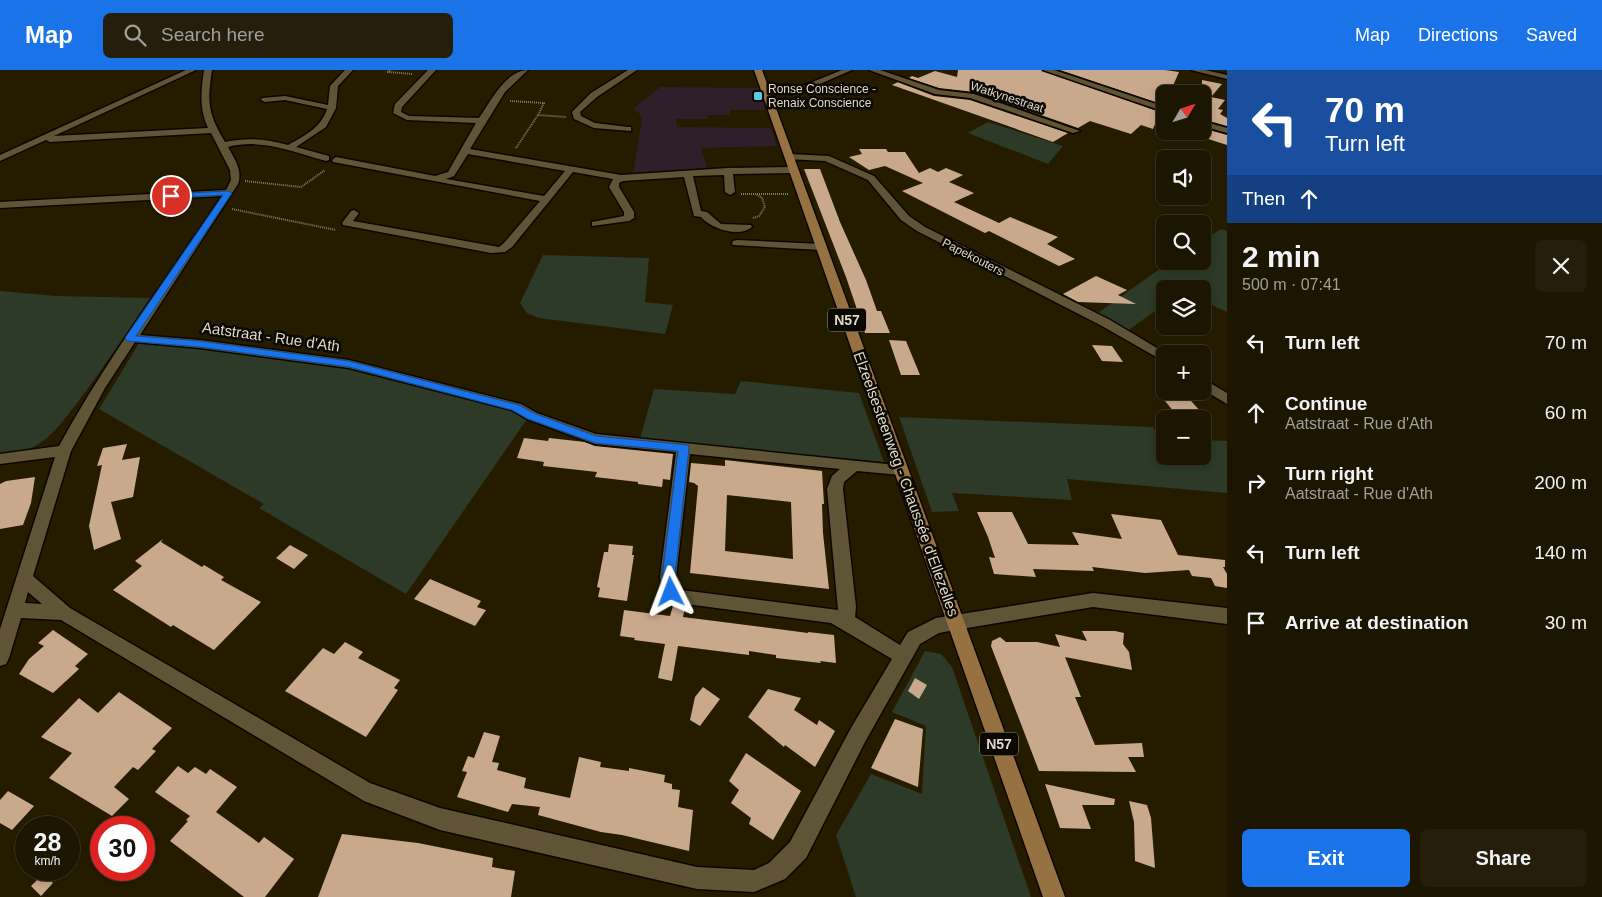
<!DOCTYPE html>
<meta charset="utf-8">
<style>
body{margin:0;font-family:Arial,sans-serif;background:#251e0a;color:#f1f3f6;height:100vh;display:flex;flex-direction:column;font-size:19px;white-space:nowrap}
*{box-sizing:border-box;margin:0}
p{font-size:16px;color:#a09f99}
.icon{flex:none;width:28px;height:28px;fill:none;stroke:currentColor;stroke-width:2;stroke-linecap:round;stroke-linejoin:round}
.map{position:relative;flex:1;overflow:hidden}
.sheet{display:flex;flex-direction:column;background:#1c1500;width:375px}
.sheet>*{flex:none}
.guide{background:#1a4fa0;color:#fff;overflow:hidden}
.needle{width:32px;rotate:52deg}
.controls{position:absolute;left:1156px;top:15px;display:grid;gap:10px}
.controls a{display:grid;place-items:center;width:55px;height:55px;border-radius:8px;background:#1c1500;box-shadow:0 2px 8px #0003,0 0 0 1px #3a3422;font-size:25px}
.speed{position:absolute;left:15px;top:746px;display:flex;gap:10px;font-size:25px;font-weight:700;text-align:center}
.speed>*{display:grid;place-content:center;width:65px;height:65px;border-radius:50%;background:#1c1500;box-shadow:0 2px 8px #0003,0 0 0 1px #3a3422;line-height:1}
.speed small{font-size:12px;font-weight:400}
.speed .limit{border:8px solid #d22;background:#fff;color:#111}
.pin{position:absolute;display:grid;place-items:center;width:42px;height:42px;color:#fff;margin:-21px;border:2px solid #fff;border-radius:50%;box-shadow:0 1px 5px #0007}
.me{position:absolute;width:55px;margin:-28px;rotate:357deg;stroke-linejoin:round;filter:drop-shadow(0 0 4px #0008)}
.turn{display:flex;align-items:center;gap:18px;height:105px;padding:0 15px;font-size:22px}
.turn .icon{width:65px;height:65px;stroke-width:2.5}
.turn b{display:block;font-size:35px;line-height:42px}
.then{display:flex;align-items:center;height:48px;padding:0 15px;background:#0003;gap:10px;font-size:19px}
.round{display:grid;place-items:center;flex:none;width:52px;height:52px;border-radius:8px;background:#251e0a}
.overview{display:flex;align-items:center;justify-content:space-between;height:85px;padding:0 15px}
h1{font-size:30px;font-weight:700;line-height:38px}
.cta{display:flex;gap:10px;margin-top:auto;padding:10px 15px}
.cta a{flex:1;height:58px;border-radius:8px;background:#1a73e8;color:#fff;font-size:20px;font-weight:700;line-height:58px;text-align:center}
.cta a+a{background:#251e0a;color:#f1f3f6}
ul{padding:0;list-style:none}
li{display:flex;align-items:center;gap:15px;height:70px;padding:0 15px}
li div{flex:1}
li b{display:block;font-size:19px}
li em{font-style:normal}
header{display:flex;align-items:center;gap:30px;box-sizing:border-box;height:70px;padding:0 25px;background:#1a73e8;color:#fff}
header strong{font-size:24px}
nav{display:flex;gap:28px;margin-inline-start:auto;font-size:18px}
.search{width:350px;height:45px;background:#251e0a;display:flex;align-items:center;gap:12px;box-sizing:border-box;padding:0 18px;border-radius:8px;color:#a09f99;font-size:19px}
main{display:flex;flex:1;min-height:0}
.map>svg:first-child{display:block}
.commercial{fill:#2e1f2a}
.green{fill:#2c3a27}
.building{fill:#c9a98c;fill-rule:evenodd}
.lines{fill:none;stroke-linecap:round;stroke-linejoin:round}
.minor-casing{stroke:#0e0600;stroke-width:3}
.major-casing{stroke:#0e0600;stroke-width:3}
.path{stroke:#827b65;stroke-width:2;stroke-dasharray:1 1;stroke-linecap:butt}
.minor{fill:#5f5536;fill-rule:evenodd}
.major{fill:#967242;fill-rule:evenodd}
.route{fill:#1a73e8;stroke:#114b97}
.poi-dot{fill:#5bc8e7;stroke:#0b0701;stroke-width:2}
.labels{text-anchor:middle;stroke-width:5;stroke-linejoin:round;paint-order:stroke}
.far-poi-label{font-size:12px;fill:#dfdac9;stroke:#0b0701;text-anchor:start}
.far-street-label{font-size:12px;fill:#dfdac9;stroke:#0b0701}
.shield{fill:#0b0701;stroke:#9f9b8d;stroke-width:1}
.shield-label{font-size:14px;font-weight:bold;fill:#dfdac9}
.street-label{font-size:15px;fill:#dfdac9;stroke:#0b0701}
</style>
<header>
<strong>Map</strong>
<div class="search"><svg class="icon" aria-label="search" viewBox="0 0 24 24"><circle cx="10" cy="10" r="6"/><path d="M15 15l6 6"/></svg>Search here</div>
<nav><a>Map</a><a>Directions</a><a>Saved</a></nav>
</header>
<main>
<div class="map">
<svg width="1227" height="827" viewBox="0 0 1227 827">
<rect width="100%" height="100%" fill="#251c00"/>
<path class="commercial" d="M660 17 759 18 765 40H730L731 45H707L708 49H676L677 57 771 58 777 76 701 78 707 98 633 105 642 50 639 43 633 39Z"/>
<path class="green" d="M988 52 1063 76 1048 94 968 63Z
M1221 159 1227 161V242L1203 231 1202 219H1165V234L1127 261 1095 245 1171 191H1202L1203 171Z
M543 185 649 188 645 232 673 235 665 264 539 248 527 243 520 233Z
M0 221 56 226 150 228C126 263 103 299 77 333 65 348 54 365 37 375 25 382 14 382 0 383Z
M141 270 328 293 386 306 519 341 527 349 406 524 259 438 264 434 99 339Z
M741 311 859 323 884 392 640 369 654 319 735 324Z
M899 347 1153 357 1158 367 1165 368V386H1202L1203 370 1227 371V423L1067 409 1072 430 952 423 959 441 932 442Z
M925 581 941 584 952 597 1031 827H856L836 765 871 704 922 724 926 656 892 642Z"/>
<path class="building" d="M958 0H1041L1160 42 1153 59 1141 55 1131 64 1090 51 1078 58 975 22 939 18 909 8 912 6 918 8 935 1 957 7Z
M1060 0H1165L1179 2 1172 18 1165 23 1164 35Z
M1202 10 1222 14 1211 27 1225 30 1218 39 1223 40 1220 44 1227 48V56L1202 49Z
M898 12 934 26 970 30 1068 63 1053 72 892 15Z
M1202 58 1227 65V75L1202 67Z
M859 79H886L888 82H905L919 103 930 98 938 102 946 98 963 105 949 112 974 123 954 132 999 153 1010 147 1058 167 1047 174 1075 189 1059 196 989 161 985 163 961 151 902 121 923 113 885 96 869 100 849 87 862 84Z
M804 99H820L840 152 866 210 877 241H881L890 263H865L846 207Z
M1096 206 1127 220 1118 225 1136 234 1078 232 1063 224Z
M889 270 906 271 920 305H901Z
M1092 275 1112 276 1123 292 1102 291Z
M1157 321H1182L1201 342H1174Z
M524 368 548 371 549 368 585 372 595 376 673 384 670 410 663 409 662 417 638 414V412L595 407 597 402 543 396 544 392 517 388Z
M127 374 122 390 140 387 133 427 111 432 121 469 94 480 89 456 102 395 97 396 103 378Z
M725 390 822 401 824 434H822L823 463 829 519 690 503 698 416 694 413 689 412 691 393 725 396ZM727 425 791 432 793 489 725 481Z
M35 407 31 433 23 455 0 459V414L6 411Z
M977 442H1012L1028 474 1079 475 1072 462 1122 469 1111 444 1161 450 1178 485 1225 490V497H1223L1227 504V518L1215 516 1211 508 1192 506 1189 500 1145 503 1092 497 1094 501 1033 499 1036 507 994 504 989 487 995 488 988 467Z
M163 469 161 472 202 497 204 495 224 507 221 510 261 532 214 580 173 555 171 557 113 520 142 496 135 491Z
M609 474 633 476 632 485H634L627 531 598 527 600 518 597 517 604 482H608Z
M290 475 308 485 294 499 276 488Z
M430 509 481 531 477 537 486 540 475 556 414 529Z
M673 536 685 538 683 547 808 563V562L834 565 836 593 820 591 821 593 776 588V585L749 581V585L678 576 672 611 658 608 665 574 634 570 635 568 620 566 624 540 670 546Z
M53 560 88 584 75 596 79 599 53 623 19 604 29 589 44 576 38 573Z
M1082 561H1115L1124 563 1123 574 1129 582 1132 600 1065 587 1081 627H1075L1095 675 1142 673 1144 687H1128L1136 702 1039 701 991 576 992 571 1000 567 1006 572H1037L1060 577 1055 564 1087 571Z
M345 572 363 582 358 588 400 610 394 618 398 620 366 667 285 621 323 578 334 584Z
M915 608 927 615 919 629 908 621Z
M703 617 720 629 700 656 690 650 695 627Z
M768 619 801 628 794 640 817 655 819 650 835 661 815 697 785 675 784 677 748 647Z
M119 622 172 658 152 679 156 681 138 700 133 697 114 717 129 729 112 746 49 708 72 683 41 667 79 628 98 643Z
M895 649 923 659 918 717 871 698Z
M484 662 500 666 492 692 499 693 497 700 526 708 524 718 570 728 579 687 601 692 600 697 629 701V698L665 705 664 712 672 714V719L680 720 678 737 693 740 689 781 622 765 601 762 538 745 540 737 512 734 508 742 457 727 467 702 462 701 468 686 474 688Z
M746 683 801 721 773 770 749 754 751 748 731 733 739 720 729 711Z
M178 696 188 703 195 697 206 704 210 699 237 717 216 742 259 773 264 767 294 789 265 827H244L170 771 188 751 186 750 190 746 155 722Z
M1045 714 1115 729 1114 735H1082L1091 759 1060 758Z
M8 721 34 736 12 760 0 753V730Z
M1129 731 1147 735 1151 748 1155 798 1135 791 1134 752Z
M342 764 418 773 493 788 492 797 515 801 511 827H318Z
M43 804 53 813 41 826 31 816Z"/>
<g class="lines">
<g class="minor-casing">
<path id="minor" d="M186 0H196L54 66 208 58C199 38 201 21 204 0H212C207 34 208 43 225 72 248 67 265 69 288 75 304 66 321 58 327 39L285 30 265 32 261 30 262 28 285 26 328 35 330 16 345 0H353L338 16 336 38 326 57 296 77 329 86V90L326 91C293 82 262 68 228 77 234 88 243 100 238 114L140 265 200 270 349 290 521 334 537 343 596 364 906 396 908 400 906 404 901 405 857 401 844 412 843 419 856 537 855 547 900 575 908 562 936 548 1093 523 1227 538V554L1093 537 955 560 939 563 920 574 865 672 806 788 785 809 754 822 697 819 440 760 364 731 61 550 21 548 9 588 6 594 0 596V559L55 387 0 394V384L59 376C107 288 166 211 222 126L0 138V132L226 120 231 110 230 100 211 63 50 72 46 70 0 91V85ZM135 272 200 278 349 298 512 340 527 349 595 374 676 382 660 507 662 521 671 532 831 553 892 589 851 658 790 772 769 793 754 800 697 797 440 738 370 713 70 538 33 506 71 381 105 318ZM690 384 840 399 832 406 827 419 838 540 681 520 679 518 676 507ZM28 522 42 534 25 533Z
M428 0H436L402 37 401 42 409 46 479 48C490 32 506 0 528 0L505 22 470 79 621 105 728 98 794 97 799 100 794 103 733 104 735 122 730 125 725 122 724 105 693 106 701 141 707 142 721 154 751 155 752 157C740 168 711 159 701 147L694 146 684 107 623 111 619 113V117L634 142V148L629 151 592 156V152L624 146V142L609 117 613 109 573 102 512 177 505 182 491 183 343 155 342 153 351 141 354 140 359 143 353 151 499 177 504 173 540 131 333 92 332 90 336 87 435 106 448 102 476 53 407 50 393 43 395 34ZM468 84 565 101 544 126 446 109 454 106Z
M628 0H637L597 27 580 42 581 46 595 53 628 57H631V61L594 58 574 49 572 42 591 23Z
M842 0H852L799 23H765L761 21 765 19H795Z
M869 0H880L939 20 974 24 1080 61 1073 63 970 28 935 24Z
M1043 0H1054L1165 37V42Z
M1191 0H1205L1227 5V9Z
M1202 51 1227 58V63L1202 56Z
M790 84 829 86 874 106 909 146 925 157 1110 250 1167 284H1165V292L1102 256 917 161 901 150 868 110 825 91 787 89V85Z
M737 170 821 174 826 177 821 180 733 175 732 173 733 171Z
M1202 308 1227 323V334L1202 319Z"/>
</g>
<g class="major-casing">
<path id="major" d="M754 0H762L1065 827H1043Z"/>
</g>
<path class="path" d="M390 0 388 2 412 4
M510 31 544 33 538 45 566 47
M516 78 538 45
M245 111 301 117 325 100
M741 124H789
M232 139 336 160
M753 148 759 146 765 137 762 128 756 124"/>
<use href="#minor" class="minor"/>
<use href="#major" class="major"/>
</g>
<path class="route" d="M228 121 232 123 136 266 200 271 349 291 519 335 536 344 596 366 688 375 689 378 675 507 677 522 675 525 671 527 666 525 662 507 678 381 595 373 528 349 512 340 349 297 200 277 127 271 125 268 223 125 171 128 168 126 171 124Z"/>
<rect class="poi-dot" x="753" y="21" width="10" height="10" rx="2.5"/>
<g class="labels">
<g class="far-poi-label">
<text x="768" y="23">Ronse Conscience -<tspan x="768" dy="14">Renaix Conscience</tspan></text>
</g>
<g class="far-street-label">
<text transform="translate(1007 27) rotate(18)" y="4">Watkynestraat</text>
<text transform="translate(973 187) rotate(27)" y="4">Papekouters</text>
</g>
<g class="shield">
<rect x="828" y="238.5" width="38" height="23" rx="4"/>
<rect x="980" y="662.5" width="38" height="23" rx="4"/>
</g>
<g class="shield-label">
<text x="847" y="255">N57</text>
<text x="999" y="679">N57</text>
</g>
<g class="street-label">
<text transform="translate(271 267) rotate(8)" y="5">Aatstraat - Rue d'Ath</text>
<text transform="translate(906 414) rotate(70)" y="5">Elzeelsesteenweg - Chaussée d'Ellezelles</text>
</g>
</g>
</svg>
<div class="controls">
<a><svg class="needle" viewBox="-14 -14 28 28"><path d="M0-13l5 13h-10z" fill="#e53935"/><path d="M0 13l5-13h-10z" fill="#a09f99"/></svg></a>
<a><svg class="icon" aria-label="sound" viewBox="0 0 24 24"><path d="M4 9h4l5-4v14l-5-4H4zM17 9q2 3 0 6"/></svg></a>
<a><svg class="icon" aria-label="search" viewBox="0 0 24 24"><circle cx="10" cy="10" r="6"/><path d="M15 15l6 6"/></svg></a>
<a><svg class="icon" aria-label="layers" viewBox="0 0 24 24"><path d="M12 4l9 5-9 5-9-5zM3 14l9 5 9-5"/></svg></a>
<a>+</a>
<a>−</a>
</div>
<div class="speed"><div>28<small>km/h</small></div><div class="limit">30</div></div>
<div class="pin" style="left:171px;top:126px;background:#d93025"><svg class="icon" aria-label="arrive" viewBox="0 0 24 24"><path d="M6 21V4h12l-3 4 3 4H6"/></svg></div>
<svg class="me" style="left:671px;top:522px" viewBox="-20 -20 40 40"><path d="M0-17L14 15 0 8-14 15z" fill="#1a73e8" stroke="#fff" stroke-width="4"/></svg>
</div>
<section class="sheet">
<div class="guide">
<div class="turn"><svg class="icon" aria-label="left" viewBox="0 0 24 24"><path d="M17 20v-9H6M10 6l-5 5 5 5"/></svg><div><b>70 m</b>Turn left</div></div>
<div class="then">Then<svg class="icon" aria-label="ahead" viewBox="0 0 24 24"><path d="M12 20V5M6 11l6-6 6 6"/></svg></div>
</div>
<div class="overview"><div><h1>2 min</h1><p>500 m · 07:41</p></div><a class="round"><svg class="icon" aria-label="close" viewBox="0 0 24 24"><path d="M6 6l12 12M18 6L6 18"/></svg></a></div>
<ul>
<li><svg class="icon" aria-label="left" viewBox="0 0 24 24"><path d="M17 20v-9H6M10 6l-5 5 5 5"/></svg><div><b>Turn left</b></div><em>70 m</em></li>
<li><svg class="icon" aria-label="ahead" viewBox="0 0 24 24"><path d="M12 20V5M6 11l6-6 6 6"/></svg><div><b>Continue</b><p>Aatstraat - Rue d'Ath</p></div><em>60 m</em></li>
<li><svg class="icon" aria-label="right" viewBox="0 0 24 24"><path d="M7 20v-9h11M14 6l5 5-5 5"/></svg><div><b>Turn right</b><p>Aatstraat - Rue d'Ath</p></div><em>200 m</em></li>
<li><svg class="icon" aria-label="left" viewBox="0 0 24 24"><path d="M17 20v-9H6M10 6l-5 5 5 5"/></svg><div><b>Turn left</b></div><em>140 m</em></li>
<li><svg class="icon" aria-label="arrive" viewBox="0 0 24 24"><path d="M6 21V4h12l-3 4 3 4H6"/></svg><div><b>Arrive at destination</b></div><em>30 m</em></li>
</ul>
<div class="cta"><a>Exit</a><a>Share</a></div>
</section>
</main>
